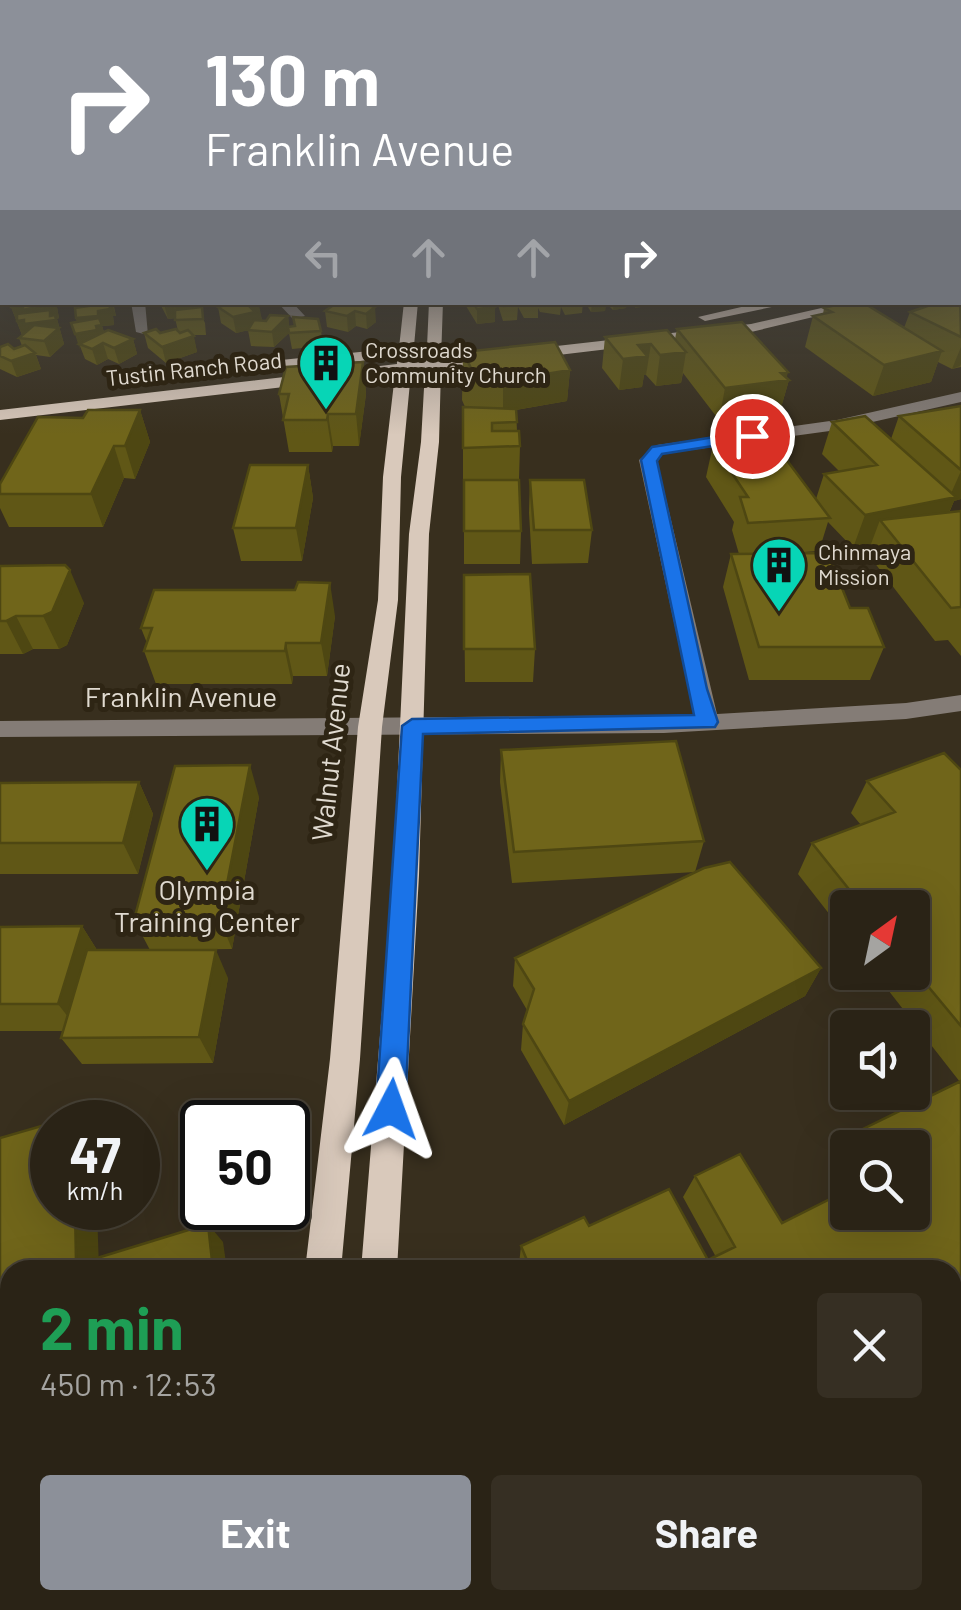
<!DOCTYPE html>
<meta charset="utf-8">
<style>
body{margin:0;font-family:Barlow,sans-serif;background:#362f23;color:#f1f3f6;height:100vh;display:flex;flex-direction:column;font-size:38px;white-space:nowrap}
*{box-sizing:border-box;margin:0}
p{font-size:32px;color:#a5a4a1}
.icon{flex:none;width:55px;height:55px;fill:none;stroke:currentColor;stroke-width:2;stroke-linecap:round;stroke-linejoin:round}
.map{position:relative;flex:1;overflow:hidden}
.sheet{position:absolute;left:0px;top:1260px;width:962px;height:350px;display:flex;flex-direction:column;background:#2a2316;border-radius:30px 30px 0 0;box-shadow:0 10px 40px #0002,0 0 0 2px #464035}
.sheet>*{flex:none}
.guide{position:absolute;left:0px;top:0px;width:962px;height:305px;box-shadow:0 10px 40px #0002,0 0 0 2px #464035;background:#8c9099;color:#fff;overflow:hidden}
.needle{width:65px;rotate:33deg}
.tools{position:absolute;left:830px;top:890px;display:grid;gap:20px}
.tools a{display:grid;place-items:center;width:100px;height:100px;border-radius:10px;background:#2a2316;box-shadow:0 10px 40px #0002,0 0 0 2px #464035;font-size:50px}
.speed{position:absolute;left:30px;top:1100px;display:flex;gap:20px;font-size:50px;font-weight:700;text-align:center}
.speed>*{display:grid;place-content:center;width:130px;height:130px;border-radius:50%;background:#2a2316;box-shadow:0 10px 40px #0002,0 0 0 2px #464035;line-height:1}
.speed small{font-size:25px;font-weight:400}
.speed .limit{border:5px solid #111;border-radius:15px;background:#fff;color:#111}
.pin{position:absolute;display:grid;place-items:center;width:85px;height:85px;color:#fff;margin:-42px;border:5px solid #fff;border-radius:50%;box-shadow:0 2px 10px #0007}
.me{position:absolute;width:110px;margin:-55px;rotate:4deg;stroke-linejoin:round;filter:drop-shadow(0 0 8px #0008)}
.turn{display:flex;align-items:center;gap:35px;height:210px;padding:0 40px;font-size:45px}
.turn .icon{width:130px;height:130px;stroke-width:2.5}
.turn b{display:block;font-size:70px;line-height:85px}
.lanes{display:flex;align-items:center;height:95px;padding:0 40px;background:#0003;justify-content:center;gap:50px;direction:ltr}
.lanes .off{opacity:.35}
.round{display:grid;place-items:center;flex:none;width:105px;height:105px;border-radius:10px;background:#362f23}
.head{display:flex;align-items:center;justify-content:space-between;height:170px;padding:0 40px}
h1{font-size:60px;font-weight:700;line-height:75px;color:#1e9e55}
.primary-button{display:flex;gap:20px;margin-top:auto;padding:20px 40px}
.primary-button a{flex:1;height:115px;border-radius:10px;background:#8c9099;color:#fff;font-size:40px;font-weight:700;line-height:115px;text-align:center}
.primary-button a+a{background:#362f23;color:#f1f3f6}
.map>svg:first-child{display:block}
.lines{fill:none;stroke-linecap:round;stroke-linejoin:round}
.minor{fill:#847c76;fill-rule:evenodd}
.major{fill:#d9c9bb;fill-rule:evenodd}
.wall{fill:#605716}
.shaded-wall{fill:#4e4712}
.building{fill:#70651a;stroke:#4e4712;stroke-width:2.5}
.route{fill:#1a73e8;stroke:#114b97;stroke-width:2.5}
.labels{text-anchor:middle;stroke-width:10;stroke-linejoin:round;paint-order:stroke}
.far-poi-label{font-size:22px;fill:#e0dad0;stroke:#2e2514;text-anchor:start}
.far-street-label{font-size:22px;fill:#e0dad0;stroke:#2e2514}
.street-label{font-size:28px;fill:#e0dad0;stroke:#2e2514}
.poi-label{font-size:28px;fill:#e0dad0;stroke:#2e2514}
</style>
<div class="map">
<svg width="961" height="1610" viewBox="0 0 961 1610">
<rect width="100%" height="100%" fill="#382f1e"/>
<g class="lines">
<path class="minor" d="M0 272H2V280H0Z
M131 302H145L148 335 136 332Z
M277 302H292L305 316 293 319Z
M961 392V402L837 430 662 454 657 461 717 714 906 703 961 695V711L906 719 664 733 0 737V721L694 715 639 460 657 445 837 420Z
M10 1565V1600H25L0 1610V1568Z"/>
<path class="major" d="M960 251H961V259H960Z
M960 271H961V279H960Z
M404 302H418L414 346 427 347 429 302H443L441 359 751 324 848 302H876L751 332 441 369 439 442 429 534 419 875 397 1270H361L393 875 409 534 421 442 425 370 411 372 401 477 398 600 382 727 360 1059 341 1270H305L330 1059 358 727 378 600 383 477 395 374 0 420V410L397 364V357L193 379 185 374 193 369 399 348ZM426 353V361L412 363 413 355Z
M763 302H796L705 321 698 317Z
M281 1600H323V1610H281Z
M351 1600H393V1610H351Z"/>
</g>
<path class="wall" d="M961 295V367L952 369 938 362 931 382 873 396 805 347 813 316 823 314 824 308 904 328 910 312Z
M56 302 59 318 57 319 64 344 50 357 36 355 41 369 17 377 0 369V347L14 349 22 346 19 338 22 335 11 307Z
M74 302H113L116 316H113L114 325 102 326 104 332 133 339 137 354 119 364 108 359 97 365 85 359 71 323 77 322 76 318 83 307 82 305H75Z
M159 302H199L198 308 205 323 206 335H193L197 352 166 363 148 348 144 333 178 331 175 318 168 319Z
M219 302H257L262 320 259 321H266L288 316 289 327 321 331 323 346 292 349 289 333 274 347 251 346 248 330 236 333 221 323 218 307H220Z
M331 302H364L376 322 367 329 356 326 348 332 327 327 325 311 331 307Z
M466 302H493L495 322 477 324 466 306Z
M497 302H583L582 313 565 315 561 307 560 315 540 312 538 308V318H524L518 307 517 320 503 321Z
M585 302H627L626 308 613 310 606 303 605 311 591 312Z
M677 329 787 378 789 380 780 411 719 420 683 373 681 383 656 386 646 375H644L642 387 619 390 602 368 605 337 675 339Z
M463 352 570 370 567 401 516 410 517 431 520 446 519 479 463 480V448L465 407 462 400Z
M363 362 366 394 359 446H333L332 452H289L279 394Z
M961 406V499L954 501 949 513 961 511V656L948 640 935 641 867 553 871 544 853 548 828 522 819 551 772 554 850 608 884 647 870 680H749L723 587 731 554H739L732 530 734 522 706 477 713 445 816 499 824 474 839 471 822 454 832 422 891 439 899 416Z
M140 410 150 442 135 479 124 478 103 527H9L0 508V484L83 418Z
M308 465 313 498 302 561H241L233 528Z
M530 480 592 530 588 563 532 564 529 513Z
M464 531H521L520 564H464Z
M0 566 84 603 67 645 59 649H33L23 654H0Z
M464 575 535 649 533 682H465Z
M335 616 327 676H293L292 684H156L144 651 147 643 141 628Z
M501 750 704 841 695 872 512 883 500 782Z
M961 770V1398L952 1270H522L519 1264 521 1246 589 1226 708 1260 716 1257 683 1197 695 1176 782 1223 848 1212 912 1148H848V1163L840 1152 861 1130 960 1082 874 972H912V908H848V938L798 874 812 843 861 825 851 813 867 781Z
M139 782 153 814 138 874H0V783Z
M259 797 232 949 150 950 134 920Z
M82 926 97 950 228 978 213 1063 82 1064 61 1038 63 1031H0V927Z
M515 958 821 968 805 996 564 1125 521 1050 523 1024 527 1010 513 986Z
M815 1600H846L858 1610H799Z"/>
<path class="shaded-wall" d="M0 232H2V264L0 265Z
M29 302H56L59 318 57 319 64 344 50 357 44 341 23 337 11 307Z
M98 302H112L116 316H113L114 325 102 326 107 341 103 343 108 359 97 365 92 349 79 344 80 350 75 334 81 333 76 318 86 317 82 304Z
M173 302 177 318 168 319 164 304Z
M177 302H199L200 305H198L201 319 178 320 175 307Z
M220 302H257L259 305 262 320 257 321 258 328 236 333 233 317 221 310Z
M592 302H606L605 311 591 312Z
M614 302H627L626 308 613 310Z
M636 302H648V306L635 308Z
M375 307 376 322 367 329 366 314Z
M495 307V322L477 324V309Z
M355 311 356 326 348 332 347 316Z
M288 316 290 332 274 347 272 332Z
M194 336 197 352 166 363 162 347Z
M133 339 137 354 119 364 114 348Z
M651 344 646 375H644L642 387 619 390 623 359 638 345Z
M961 347V364L960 366 952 369Z
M942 351 931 382 873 396 884 365Z
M686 352 681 383 656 386 660 355Z
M35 353 41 369 17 377 11 361Z
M363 362 366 394 359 446 356 414Z
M570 370 567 401 503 412V381Z
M788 372 786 380H789L780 411 719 420 725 388Z
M140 410 150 442 135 479 125 446Z
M328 414 333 446 332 452 327 420Z
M114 446 124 478 103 527 91 494Z
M308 465 313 498 302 561 296 528Z
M961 471V499L954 501 941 530 880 520 871 544 853 548 865 515 949 498Z
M70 570 84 603 67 645 59 649 43 616Z
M330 583 335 616 327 676 321 643Z
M16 616 33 649 23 654 6 621Z
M286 643 293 676 292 684 285 651Z
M250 765 259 797 232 949 220 920Z
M139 782 153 814 138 874 123 843Z
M82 926 100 955 79 1031 58 1004Z
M216 950 228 978 213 1063 199 1037Z
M821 968 805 996 564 1125 569 1101Z
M75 1208H97L99 1270H48Z
M208 1224 223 1242 227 1270H213Z
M10 1281V1305L0 1308V1284Z"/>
<path class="building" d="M960 295 961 337 910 312 939 302H960Z
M11 302H54V303L23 310V306L11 307Z
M173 302H197L198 304 175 307Z
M238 302H257L259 305 250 307 255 312 233 317 218 307Z
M338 302H358L375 307 366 314 355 311 347 316 325 311Z
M473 302H493L495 307 477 309Z
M502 302H517L518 305 504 306Z
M847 302H862L942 351 884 365 813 316 832 312 824 308Z
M109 303 110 309 98 311V316L76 318 75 308Z
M202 307 203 319 175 320V310Z
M50 310V316L55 315 56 320 24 324V320L17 321V314Z
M270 315 288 316 272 332 248 330 254 320 266 321Z
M293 317 318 319 321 331 289 333 288 327 295 326Z
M99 318 102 325 96 326 97 330 75 334 71 323Z
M742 322 788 372 781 373 789 380 725 388 677 329Z
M34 325 59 328 44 341 19 338Z
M156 329 160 333 176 329 180 333 188 330 194 336 162 347 144 333Z
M108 330 133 339 114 348 103 343 92 349 79 344Z
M667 330 686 352 660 355 651 344 638 345 647 356 623 359 605 337Z
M555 342 570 370 503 381H467L462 369 471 368 463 352Z
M8 344 14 349 25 345 35 353 11 361 0 356V347Z
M363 362 356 414H328L327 420H283L289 394H279L286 367Z
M961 406V470L899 416Z
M463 407 516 409 517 422 492 423V431H519L520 446 463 448Z
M88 410H140L125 446H114L91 494H0V484L38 417 83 418Z
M865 416 956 497 865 515 824 474 877 465 832 422Z
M771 439 830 518 748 523 740 497H748L713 445Z
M250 465H308L296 528H233Z
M464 480H519L521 531H464Z
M530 480H584L592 530H534Z
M961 511V607L951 608 880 520Z
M828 553 850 608H868L884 647H759L731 554Z
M65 565 70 570 52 612 43 616H16L6 621H0V566Z
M530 574 535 649H464V575Z
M298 582 330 583 321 643H286L285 651H144L152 628H141L154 590H295Z
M676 741 704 841 514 852 501 750Z
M944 753 961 770V1026L912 967V908H864L812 843 895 812 867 781Z
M250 765 220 920H134L175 766Z
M139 782 123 843H0V783Z
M730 862 821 968 569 1101 523 1024 534 989 515 958 704 868Z
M82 926 58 1004H0V927Z
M87 950H216L199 1037 61 1038Z
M961 1081V1398L952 1403V1270H531L521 1246 584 1217 589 1226 669 1189 708 1260 735 1247 695 1176 740 1154 782 1223 848 1190V1212H912V1148H873L861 1130Z
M72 1117V1122H53Z
M52 1123V1208H75L76 1262 48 1270H10V1281L0 1284V1138Z
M208 1224 213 1270H58Z
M846 1600H853L858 1610H830Z"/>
<linearGradient id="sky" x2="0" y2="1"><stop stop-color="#1f1a10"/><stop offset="0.48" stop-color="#4d4d4c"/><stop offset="1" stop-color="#4d4d4c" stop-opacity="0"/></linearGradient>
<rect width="961" height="435" fill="url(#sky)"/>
<path class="route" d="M752 431 758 433V439L662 454 657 461 707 689 718 722 715 727 423 734 405 1109 401 1119 391 1123 381 1119 376 1109 402 726 412 719 694 715 641 460 652 447Z"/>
<defs>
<g id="building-pin" transform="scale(2.875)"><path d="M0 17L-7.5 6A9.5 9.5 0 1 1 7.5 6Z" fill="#07d5b6" stroke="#2e2514"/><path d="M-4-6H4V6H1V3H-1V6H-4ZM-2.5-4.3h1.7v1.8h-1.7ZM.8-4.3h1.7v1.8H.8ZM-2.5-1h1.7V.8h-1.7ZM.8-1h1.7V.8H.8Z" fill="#111"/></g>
</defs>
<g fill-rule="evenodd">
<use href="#building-pin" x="326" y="363"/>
<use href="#building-pin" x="779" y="565"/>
<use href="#building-pin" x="207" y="824"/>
</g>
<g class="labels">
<g class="far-poi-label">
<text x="365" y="358">Crossroads<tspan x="365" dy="25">Community Church</tspan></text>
<text x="818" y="560">Chinmaya<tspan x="818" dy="25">Mission</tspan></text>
</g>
<g class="far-street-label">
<text transform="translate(194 369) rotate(-6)" y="8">Tustin Ranch Road</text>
</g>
<g class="street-label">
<text x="181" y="707">Franklin Avenue</text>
<text transform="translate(331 752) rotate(-84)" y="10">Walnut Avenue</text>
</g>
<g class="poi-label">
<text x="207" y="900">Olympia<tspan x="207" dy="32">Training Center</tspan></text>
</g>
</g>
</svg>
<div class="tools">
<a><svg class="needle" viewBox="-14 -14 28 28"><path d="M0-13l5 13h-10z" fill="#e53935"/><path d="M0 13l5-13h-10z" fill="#a5a4a1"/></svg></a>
<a><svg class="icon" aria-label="sound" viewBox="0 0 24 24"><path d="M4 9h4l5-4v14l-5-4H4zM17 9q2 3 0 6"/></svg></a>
<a><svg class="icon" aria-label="search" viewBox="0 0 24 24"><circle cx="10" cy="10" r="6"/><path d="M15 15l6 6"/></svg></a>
</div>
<div class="speed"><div>47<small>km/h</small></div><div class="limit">50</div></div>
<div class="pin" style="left:752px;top:436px;background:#d93025"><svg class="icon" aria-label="arrive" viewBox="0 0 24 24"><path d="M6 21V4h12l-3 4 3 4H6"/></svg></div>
<svg class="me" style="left:391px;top:1109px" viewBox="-20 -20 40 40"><path d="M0-17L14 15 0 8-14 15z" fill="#1a73e8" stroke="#fff" stroke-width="4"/></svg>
<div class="guide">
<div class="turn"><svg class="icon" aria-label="right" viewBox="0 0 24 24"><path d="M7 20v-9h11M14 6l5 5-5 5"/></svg><div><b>130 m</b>Franklin Avenue</div></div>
<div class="lanes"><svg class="icon off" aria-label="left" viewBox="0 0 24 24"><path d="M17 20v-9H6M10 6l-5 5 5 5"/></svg><svg class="icon off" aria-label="ahead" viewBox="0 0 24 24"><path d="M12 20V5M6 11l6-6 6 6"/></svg><svg class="icon off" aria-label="ahead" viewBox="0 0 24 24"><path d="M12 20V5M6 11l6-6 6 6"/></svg><svg class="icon" aria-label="right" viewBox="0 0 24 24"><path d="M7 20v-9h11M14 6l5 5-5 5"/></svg></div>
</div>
<section class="sheet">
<div class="head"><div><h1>2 min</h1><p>450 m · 12:53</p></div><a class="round"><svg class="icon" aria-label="close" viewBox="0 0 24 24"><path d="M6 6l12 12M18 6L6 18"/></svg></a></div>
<div class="primary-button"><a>Exit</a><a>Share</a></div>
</section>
</div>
